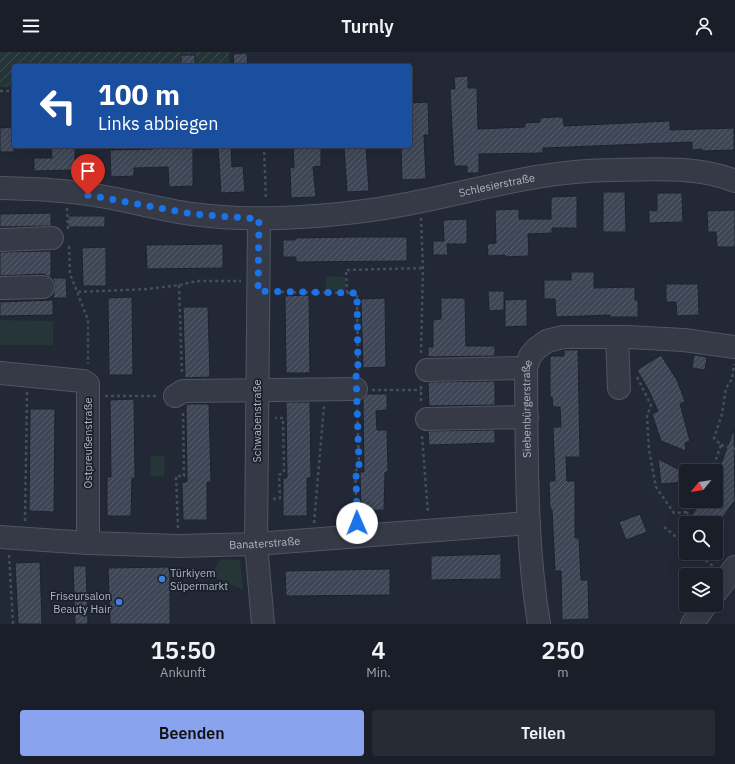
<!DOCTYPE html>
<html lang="de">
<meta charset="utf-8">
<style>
body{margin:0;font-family:"IBM Plex Sans",sans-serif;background:#272b34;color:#f1f3f6;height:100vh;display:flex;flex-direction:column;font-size:15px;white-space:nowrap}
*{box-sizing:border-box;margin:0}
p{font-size:13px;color:#9fa2a8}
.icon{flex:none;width:22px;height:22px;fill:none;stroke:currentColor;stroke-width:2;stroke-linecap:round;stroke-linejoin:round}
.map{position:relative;height:572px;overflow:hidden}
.sheet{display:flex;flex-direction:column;background:#1a1e28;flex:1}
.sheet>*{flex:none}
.top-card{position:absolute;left:12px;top:12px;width:400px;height:84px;border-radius:4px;box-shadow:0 4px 16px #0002,0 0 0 1px #383c45;background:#1a4fa0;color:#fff;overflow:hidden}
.needle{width:26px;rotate:240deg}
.controls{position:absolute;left:679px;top:412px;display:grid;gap:8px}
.controls a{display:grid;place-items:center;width:44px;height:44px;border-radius:4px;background:#1a1e28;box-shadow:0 4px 16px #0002,0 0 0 1px #383c45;font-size:20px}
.pin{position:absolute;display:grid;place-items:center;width:34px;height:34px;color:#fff;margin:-41px -17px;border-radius:50% 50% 50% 0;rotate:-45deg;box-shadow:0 0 4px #0007}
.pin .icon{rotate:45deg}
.me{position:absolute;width:44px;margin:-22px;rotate:359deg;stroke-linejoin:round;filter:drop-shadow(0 0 3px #0008)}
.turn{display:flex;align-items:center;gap:14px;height:84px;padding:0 20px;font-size:18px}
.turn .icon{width:52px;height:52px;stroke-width:2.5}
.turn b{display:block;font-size:28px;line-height:34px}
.eta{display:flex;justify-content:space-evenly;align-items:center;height:68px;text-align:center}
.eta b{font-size:24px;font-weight:600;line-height:28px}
.button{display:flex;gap:8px;margin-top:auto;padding:8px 20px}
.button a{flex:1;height:46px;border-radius:4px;background:#89a3ef;color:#111;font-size:16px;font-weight:600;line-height:46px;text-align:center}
.button a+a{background:#272b34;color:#f1f3f6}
header{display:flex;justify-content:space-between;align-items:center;height:52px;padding:0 20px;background:#1a1e28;font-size:18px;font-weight:600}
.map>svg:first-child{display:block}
.green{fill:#253538}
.garden{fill:url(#garden-furrows)}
.building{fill:url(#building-hatch);stroke:#1d222e}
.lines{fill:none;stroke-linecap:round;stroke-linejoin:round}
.minor-casing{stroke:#505562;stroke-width:24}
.path{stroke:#425055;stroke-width:2.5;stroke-dasharray:3 3;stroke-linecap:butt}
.minor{stroke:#363a47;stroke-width:22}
.route{stroke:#1a73e8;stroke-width:7;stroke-dasharray:0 12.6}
.shop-dot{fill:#3f7fe0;stroke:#1b202c;stroke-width:1.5}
.labels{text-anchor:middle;stroke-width:3.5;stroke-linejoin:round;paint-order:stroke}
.street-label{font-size:11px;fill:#b0b5c3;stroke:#1b202c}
.poi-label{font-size:11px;fill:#b0b5c3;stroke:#1b202c;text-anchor:start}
</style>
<header><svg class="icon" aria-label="menu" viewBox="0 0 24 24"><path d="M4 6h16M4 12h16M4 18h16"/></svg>Turnly<svg class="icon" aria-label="person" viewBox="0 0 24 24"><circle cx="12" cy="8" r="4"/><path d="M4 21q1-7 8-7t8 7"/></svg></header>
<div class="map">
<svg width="735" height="572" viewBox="0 0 735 572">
<defs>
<pattern id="garden-furrows" width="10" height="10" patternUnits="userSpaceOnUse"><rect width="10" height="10" fill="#253538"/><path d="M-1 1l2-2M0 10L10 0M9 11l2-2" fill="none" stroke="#425053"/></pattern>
<pattern id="building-hatch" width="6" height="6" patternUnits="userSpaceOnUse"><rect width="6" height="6" fill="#3e4656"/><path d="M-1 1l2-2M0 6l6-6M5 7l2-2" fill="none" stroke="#575e6d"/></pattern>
</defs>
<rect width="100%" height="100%" fill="#222836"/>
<path class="green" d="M326 224 345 225V238H326Z
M0 268 53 269V293H0Z
M151 404H165L164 425 150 424Z
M221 507 240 508 243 538 211 523Z"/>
<path class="garden" d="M0 0H229V14H14V35H0Z"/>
<path class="building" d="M247 1 248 14H234L233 2Z
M181 3H195V14H181Z
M468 24V36H477L478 77 525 75V71L540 70V66L555 65H563L564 74 670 69V78L734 76V98L702 99V97L692 98V90L543 96V101L479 102V121H467V114H454L450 37H455L454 25Z
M428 50 429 83H424L426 127 402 128 401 94H410V51Z
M14 75V100H0V76Z
M51 94H75V118L34 119V106H52Z
M154 94H193V134L169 135 168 115 134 116V124L111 125 110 98 154 97Z
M218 94H231L232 115 243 114 245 140 221 141Z
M293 94H321V114L313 115 316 145 291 146 290 116 294 115Z
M344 94H366L369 139 347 140Z
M603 140H625L626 180H603Z
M657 141H682L683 170 649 171V158L657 159Z
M577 144V176H552V181L528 182 529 204 505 205V203L488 204 487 192 496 191 495 158 519 157V167H551V145Z
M735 158V195H717L716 180H708L707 159Z
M51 161V174L0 175V162Z
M68 164H105V175H68Z
M467 167V192H447L448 203H433V189H444L443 168Z
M351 185H407V209L296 210V205H283V188H295V186Z
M223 192V216L147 217 146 193Z
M106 195V234H83L82 196Z
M51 199V225L43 222 0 224V200Z
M571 220H594V236L635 235V248H638V265H610V263L556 265 555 247H544V228H571Z
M53 226H66L67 246H53L55 234Z
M666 232H698L699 263 677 264 676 250H666Z
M488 239H504V258L489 259Z
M309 243 310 321H286L285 244Z
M132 245 133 323H109L108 246Z
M385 246 386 315 363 316 361 247Z
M441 246H465L466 294H495V304L428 305V295H433V268L441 267Z
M527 247V274L505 275V248Z
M53 248V263L0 264V250Z
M183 255H208L210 325 185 326Z
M564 298H578L580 405H566L567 429H575V486H579L581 528H588L589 567 562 568 561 519H555L552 457H550L549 429H555L553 375H561L560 355H553L552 345H550V304H564Z
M661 303 677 328 685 349 680 352 690 389 685 391 686 399 661 389 652 362 658 359 649 339 637 318Z
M694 303 707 305 705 318 692 316Z
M495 329V353L429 354 428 330Z
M367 342H387V358L376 359 377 378H387L388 420H385L384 458 361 459 360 420H364L363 347Z
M134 347 135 426H132L131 464H107V425H111L110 348Z
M286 350H310L311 426H307V464H283V426H287Z
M186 352H209L211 430H207V468H183L182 430H187Z
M30 357H55L54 460 29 459Z
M734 377 735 448 719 471H703L692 463 701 449H716V423L722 412H721Z
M495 378V391L429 393 428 379Z
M658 407 686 421V430L661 432Z
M640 462 647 480 626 488 619 470Z
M501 502V527L431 528V504Z
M40 510 42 572H18L15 511Z
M73 514H86L88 572H75Z
M169 515 170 524V572H110L108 516Z
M390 517V543L286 544 285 519Z"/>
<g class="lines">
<g class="minor-casing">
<g id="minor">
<path id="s1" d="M0 136C33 137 68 138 100 144 131 149 161 158 192 162 221 166 252 167 281 166 329 164 376 159 422 149 485 136 548 118 613 118 651 117 700 114 735 129"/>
<path d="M259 167 256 492 263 572"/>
<path d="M0 188 52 186"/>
<path d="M0 236 43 235"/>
<path d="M617 285 619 336"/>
<path d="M427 318 526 316"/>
<path d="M0 321 83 329 88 332V491"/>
<path d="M175 344 183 339 356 337"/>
<path d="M427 367 527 365"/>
<path id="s2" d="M0 485 88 491 179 494 256 492 529 471"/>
<path d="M716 540 735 515"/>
<path id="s3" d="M539 572C525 488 527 401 526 316L530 304 536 297 547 289 563 285H628L684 288 735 295"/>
<path d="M692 572 706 553"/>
</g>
</g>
<path class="path" d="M0 39H14
M264 94 266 148
M67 156 68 177
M69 194 70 222 88 268V312
M179 233 182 323
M78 240 147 237 179 233 197 229H241
M275 240 357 241 358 319
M347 241 346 218 423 216
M421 301 423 216 421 166
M637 325 651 353 647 364 649 398 656 435 674 461 686 460 694 449
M421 334V351
M372 338H421
M105 344H158
M422 384 428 461
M721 393 735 397
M712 419 721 393 714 386 722 362 726 336 732 327 734 312
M273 447 280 446 279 423 284 420 283 366H275
M686 460 696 468
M357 467 355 420 359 413 357 355
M25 469 27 340
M314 471 324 354
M664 475 686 493
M178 476 176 424H184L183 359
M696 501 713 514
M9 503 13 572"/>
<use href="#minor" class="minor"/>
</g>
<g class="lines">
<path class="route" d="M88 143 193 162 259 167 258 239 357 241 358 320 356 321 359 413 356 420 357 471"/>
</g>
<g class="shop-dot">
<circle cx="162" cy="527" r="4"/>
<circle cx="119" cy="550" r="4"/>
</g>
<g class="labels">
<g class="street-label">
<text dy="4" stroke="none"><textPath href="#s1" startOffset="502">Schlesierstraße</textPath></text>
<text dy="4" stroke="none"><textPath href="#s3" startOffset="216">Siebenbürgerstraße</textPath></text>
<text transform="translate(257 369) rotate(-90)" y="4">Schwabenstraße</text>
<text transform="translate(88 391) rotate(-90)" y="4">Ostpreußenstraße</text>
<text dy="4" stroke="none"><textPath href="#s2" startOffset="265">Banaterstraße</textPath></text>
</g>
<g class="poi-label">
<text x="170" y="525">Türkiyem<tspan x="170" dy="13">Süpermarkt</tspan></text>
<text x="111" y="548" text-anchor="end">Friseursalon<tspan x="111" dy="13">Beauty Hair</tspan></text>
</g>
</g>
</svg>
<div class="controls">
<a><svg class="needle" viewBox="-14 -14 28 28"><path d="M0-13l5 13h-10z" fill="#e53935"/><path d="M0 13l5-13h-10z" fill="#9fa2a8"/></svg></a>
<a><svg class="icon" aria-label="search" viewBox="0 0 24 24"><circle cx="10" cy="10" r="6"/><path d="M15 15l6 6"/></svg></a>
<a><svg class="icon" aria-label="layers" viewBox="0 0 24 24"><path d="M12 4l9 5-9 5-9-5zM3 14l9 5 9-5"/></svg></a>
</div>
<div class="pin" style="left:88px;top:143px;background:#d93025"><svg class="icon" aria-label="arrive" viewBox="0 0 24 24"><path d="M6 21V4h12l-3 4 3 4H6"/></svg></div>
<svg class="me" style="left:357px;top:471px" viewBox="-20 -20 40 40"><circle r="19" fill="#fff"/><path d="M0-13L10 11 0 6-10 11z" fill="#1a73e8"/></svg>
<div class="top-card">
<div class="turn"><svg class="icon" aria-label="left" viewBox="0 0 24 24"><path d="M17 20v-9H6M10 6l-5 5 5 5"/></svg><div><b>100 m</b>Links abbiegen</div></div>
</div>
</div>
<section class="sheet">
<div class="eta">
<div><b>15:50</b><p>Ankunft</p></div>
<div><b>4</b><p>Min.</p></div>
<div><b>250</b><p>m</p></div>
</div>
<div class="button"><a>Beenden</a><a>Teilen</a></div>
</section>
